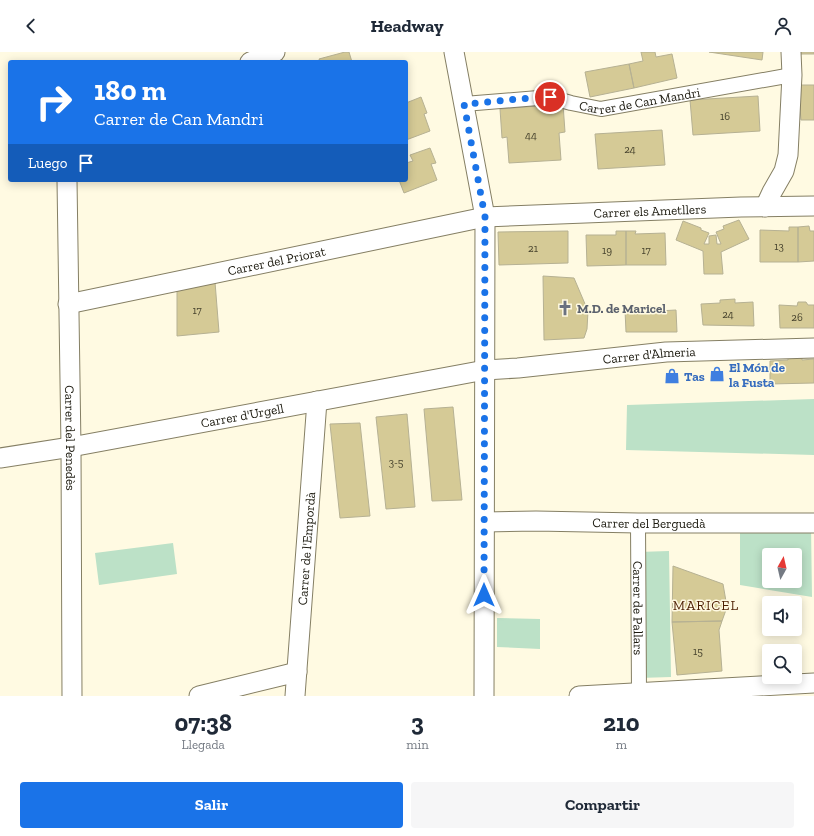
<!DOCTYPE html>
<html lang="es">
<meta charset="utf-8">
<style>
body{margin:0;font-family:"Zilla Slab",serif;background:#f6f6f7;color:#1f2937;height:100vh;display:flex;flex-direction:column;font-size:15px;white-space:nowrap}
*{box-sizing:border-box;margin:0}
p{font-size:13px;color:#747a83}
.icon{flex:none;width:22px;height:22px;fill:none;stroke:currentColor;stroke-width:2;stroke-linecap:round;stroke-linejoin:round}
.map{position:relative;height:644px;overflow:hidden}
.side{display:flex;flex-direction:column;background:#fff;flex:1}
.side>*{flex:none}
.banner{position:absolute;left:8px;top:8px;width:400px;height:122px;border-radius:4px;box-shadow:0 2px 10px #0003;background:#1a73e8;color:#fff;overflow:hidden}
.needle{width:26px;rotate:8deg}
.controls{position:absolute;left:762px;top:496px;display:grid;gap:8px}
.controls a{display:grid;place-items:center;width:40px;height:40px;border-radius:4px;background:#fff;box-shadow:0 2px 10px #0003;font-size:20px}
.pin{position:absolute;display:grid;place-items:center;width:34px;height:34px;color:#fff;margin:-17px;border:2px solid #fff;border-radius:50%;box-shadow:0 1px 4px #0007}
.me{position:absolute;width:44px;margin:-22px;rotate:0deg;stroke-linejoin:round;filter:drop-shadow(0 0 3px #0008)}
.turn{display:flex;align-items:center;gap:14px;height:84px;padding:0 20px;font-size:18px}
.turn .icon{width:52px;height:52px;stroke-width:2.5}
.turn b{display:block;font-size:28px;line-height:34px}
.then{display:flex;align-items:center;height:38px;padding:0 20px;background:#0003;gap:8px;font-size:15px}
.eta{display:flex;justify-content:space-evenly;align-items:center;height:68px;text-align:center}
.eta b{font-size:24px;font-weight:700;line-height:28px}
.cta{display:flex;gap:8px;margin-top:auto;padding:8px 20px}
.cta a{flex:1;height:46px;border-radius:4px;background:#1a73e8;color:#fff;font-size:16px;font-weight:700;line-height:46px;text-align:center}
.cta a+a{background:#f6f6f7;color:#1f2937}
header{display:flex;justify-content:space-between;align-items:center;height:52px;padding:0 20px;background:#fff;font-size:18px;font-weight:700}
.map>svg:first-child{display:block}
.green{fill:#bce1c7;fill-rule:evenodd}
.building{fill:#d5ca96;stroke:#b6b193}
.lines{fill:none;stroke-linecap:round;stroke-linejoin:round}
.pedestrian-casing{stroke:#857f64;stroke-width:16}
.minor-casing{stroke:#857f64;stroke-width:21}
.pedestrian{stroke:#fff;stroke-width:14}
.minor{stroke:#fff;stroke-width:19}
.route{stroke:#1a73e8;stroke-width:7;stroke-dasharray:0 12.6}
.labels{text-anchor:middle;stroke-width:3;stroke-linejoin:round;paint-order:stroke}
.number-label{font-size:11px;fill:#48442e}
.street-label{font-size:13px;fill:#19170c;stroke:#fffae2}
.worship-label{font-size:13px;font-weight:bold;fill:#5b616d;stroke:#fffae2;text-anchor:start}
.shop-label{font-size:13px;font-weight:bold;fill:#366cbe;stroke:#fffae2;text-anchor:start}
.neighbourhood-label{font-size:14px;letter-spacing:1px;fill:#4d1f02;stroke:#fffae2}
</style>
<header><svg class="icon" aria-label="back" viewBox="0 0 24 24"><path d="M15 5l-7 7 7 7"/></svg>Headway<svg class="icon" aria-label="person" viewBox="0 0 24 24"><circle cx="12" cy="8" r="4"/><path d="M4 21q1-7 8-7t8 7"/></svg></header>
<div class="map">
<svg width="814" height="644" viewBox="0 0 814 644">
<rect width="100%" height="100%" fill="#fffae2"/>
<path class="green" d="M814 347V403L626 398 627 353Z
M740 473 811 474 812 545 740 533ZM769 503H795V529H769Z
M173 491 177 522 99 533 95 501Z
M669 499 671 625 639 626 638 500Z
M497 566 540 567V597L497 595Z"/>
<path class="building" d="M345 0H349L352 10H320L319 7Z
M641 0H655L656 5 672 2 677 26 634 36 629 12 643 9Z
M709 0H763L762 8Z
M797 0H814V2H797Z
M629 12 634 36 590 45 585 20Z
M798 33H814V68H801Z
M758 44 760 79 693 83 690 48Z
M421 45 427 61 424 62 430 79 406 88V51Z
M563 52 565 80 559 81 561 108 509 111 507 85 502 86 500 57Z
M662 78 665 113 598 117 595 82Z
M430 96 436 111 431 112 437 128 404 141 399 128H406V111L413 109 410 103Z
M739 168 749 187 721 200 723 222H704L703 199 676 188 683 169 701 176V178L709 181 704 192H709V184L716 183 717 192H721L716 180 724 177 723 174Z
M809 174 810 179H814V209L798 210V175Z
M789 175H798V210H760V178L789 179Z
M568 179V211L499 213 498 180Z
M616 179H626V213L587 214 586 183H616Z
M626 179H636L635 182 665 181 666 213H626Z
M543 224 574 226 588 259 587 277 584 286 544 288Z
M215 230 219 280 177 284V236Z
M735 247V251L753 250 754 274 703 273 701 252 720 251V248Z
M798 250H806L808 253H814V276H780L779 253 797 254Z
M643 255H658V259L676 258 677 280H626L625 258 643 259Z
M802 304V308L814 307V331L770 332V309L788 308V305Z
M453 355 462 448 432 449 424 357Z
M407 362 415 455 386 457 376 365Z
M360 371 370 464 340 466 330 372Z
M673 514 723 532 727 555 722 569 672 570Z
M722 569 719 578 722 619 677 623 672 570Z"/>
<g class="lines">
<g class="pedestrian-casing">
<g id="pedestrian">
<path id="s1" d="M464 52 550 45 571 51 601 57 792 23"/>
<path id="s2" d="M638 471 639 641"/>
</g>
</g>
<g class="minor-casing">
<g id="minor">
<path d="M454 0 485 165 484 644"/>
<path d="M250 10 275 0"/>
<path id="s3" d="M67 128 71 395 72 644"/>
<path d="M765 155 772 140 784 119 788 103 792 23 791 0"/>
<path id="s4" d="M68 252 485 165 741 155 814 154"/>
<path id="s5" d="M0 406 71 395 485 318 518 316 666 300 814 296"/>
<path id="s6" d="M485 470 536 469 638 471H814"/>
<path d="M199 644 297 620"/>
<path id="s7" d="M295 644 317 349"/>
<path d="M579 644 814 631"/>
</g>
</g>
<use href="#pedestrian" class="pedestrian"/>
<use href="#minor" class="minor"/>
</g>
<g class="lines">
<path class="route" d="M484 543 485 165 464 52C493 50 521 46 550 45"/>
</g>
<defs>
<g id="church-bare" transform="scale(1.2)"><path d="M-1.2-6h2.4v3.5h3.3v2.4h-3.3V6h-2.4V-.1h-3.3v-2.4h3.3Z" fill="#6b7280" stroke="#fffae2" stroke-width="2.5" paint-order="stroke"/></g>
<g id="shop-bare" transform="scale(1.2)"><path d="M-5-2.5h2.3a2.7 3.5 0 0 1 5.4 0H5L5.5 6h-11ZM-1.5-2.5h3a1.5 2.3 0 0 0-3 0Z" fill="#3f7fe0" stroke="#fffae2" stroke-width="2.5" paint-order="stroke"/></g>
</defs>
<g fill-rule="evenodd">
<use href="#church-bare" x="565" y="256"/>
<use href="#shop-bare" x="717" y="322"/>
<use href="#shop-bare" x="672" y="324"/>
</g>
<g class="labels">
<g class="number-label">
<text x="725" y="68">16</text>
<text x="531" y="87">44</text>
<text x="630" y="101">24</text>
<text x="779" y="198">13</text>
<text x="533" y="200">21</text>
<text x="607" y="202">19</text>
<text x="646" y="202">17</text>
<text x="197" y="262">17</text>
<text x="728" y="266">24</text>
<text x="797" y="269">26</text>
<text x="396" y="414">3-5</text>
<text x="698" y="603">15</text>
</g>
<g class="street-label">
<text dy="5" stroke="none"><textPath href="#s1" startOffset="178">Carrer de Can Mandri</textPath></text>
<text dy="5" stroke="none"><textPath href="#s4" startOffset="591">Carrer els Ametllers</textPath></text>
<text dy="5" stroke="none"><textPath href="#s4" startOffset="213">Carrer del Priorat</textPath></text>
<text dy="5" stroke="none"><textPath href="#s5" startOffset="658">Carrer d'Almeria</textPath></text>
<text dy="5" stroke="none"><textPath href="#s5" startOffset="246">Carrer d'Urgell</textPath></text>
<text dy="5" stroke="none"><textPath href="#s3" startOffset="258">Carrer del Penedès</textPath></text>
<text dy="5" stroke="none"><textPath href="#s6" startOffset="164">Carrer del Berguedà</textPath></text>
<text dy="5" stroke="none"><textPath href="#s7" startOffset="148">Carrer de l'Empordà</textPath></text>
<text dy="5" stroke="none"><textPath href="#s2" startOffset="85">Carrer de Pallars</textPath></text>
</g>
<g class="worship-label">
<text x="577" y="261">M.D. de Maricel</text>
</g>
<g class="shop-label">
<text x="729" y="320">El Món de<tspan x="729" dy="15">la Fusta</tspan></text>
<text x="684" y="329">Tas</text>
</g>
<g class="neighbourhood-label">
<text x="706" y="558">MARICEL</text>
</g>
</g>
</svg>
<div class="controls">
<a><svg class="needle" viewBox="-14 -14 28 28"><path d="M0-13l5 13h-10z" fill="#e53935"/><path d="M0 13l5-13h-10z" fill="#747a83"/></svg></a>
<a><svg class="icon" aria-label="sound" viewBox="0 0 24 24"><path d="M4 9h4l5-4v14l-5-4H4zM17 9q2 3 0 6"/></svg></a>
<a><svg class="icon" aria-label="search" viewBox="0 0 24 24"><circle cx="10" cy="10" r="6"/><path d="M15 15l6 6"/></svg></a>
</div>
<div class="pin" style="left:550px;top:45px;background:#d93025"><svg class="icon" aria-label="arrive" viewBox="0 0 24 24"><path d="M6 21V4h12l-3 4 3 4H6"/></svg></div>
<svg class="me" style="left:484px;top:543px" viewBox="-20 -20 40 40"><path d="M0-17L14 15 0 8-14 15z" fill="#1a73e8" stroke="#fff" stroke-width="4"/></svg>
<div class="banner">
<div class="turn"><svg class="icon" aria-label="right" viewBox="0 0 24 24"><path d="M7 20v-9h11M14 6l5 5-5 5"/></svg><div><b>180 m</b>Carrer de Can Mandri</div></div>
<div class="then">Luego<svg class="icon" aria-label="arrive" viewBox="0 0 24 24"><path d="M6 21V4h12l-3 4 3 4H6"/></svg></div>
</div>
</div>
<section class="side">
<div class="eta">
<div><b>07:38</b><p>Llegada</p></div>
<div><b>3</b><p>min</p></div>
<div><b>210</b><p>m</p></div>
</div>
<div class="cta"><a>Salir</a><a>Compartir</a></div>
</section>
